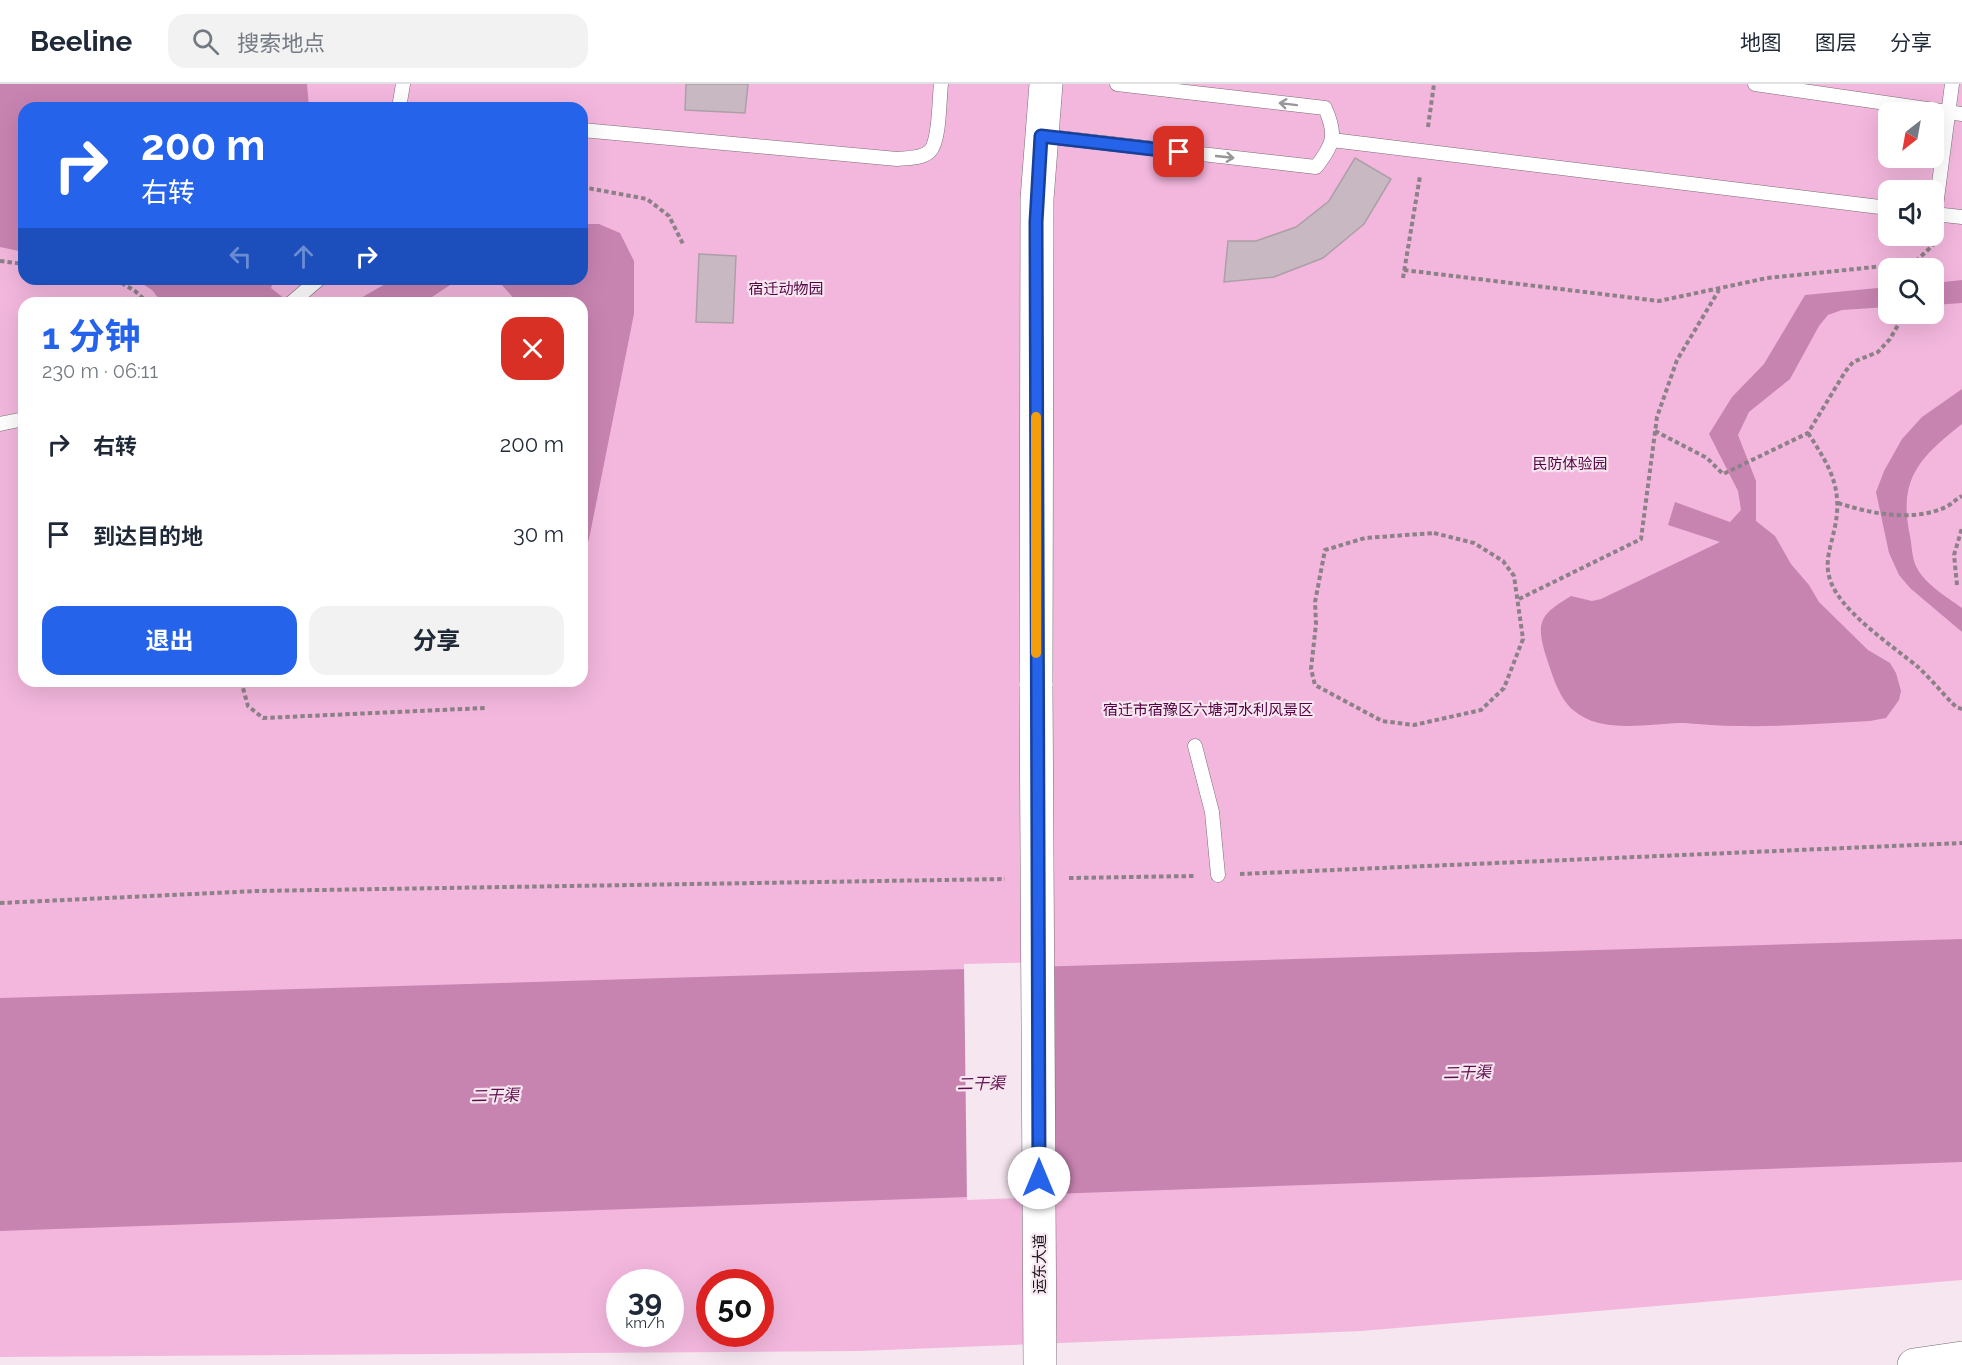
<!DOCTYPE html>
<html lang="zh">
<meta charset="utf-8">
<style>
body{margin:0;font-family:Raleway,"Noto Sans SC",sans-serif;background:#f2f2f3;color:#1f2937;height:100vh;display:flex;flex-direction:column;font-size:22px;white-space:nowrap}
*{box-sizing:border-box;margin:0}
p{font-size:20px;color:#747a83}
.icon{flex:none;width:33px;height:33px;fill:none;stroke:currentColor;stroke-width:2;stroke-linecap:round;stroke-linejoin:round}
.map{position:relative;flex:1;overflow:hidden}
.details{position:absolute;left:18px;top:213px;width:570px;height:390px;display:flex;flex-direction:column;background:#fff;border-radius:18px;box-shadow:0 6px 24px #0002}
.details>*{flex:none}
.guide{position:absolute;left:18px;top:18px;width:570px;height:183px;border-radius:18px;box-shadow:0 6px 24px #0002;background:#2563eb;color:#fff;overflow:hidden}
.needle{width:39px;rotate:211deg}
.buttons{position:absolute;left:1878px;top:18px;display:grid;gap:12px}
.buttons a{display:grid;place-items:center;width:66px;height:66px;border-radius:12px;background:#fff;box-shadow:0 6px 24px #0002;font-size:30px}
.speed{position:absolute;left:606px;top:1185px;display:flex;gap:12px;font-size:30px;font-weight:700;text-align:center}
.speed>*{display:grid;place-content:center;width:78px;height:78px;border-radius:50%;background:#fff;box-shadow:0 6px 24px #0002;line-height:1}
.speed small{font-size:15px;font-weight:400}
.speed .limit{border:9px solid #d22;background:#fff;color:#111}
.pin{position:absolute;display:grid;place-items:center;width:51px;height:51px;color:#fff;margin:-26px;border-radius:12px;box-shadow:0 3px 9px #0006}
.me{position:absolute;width:66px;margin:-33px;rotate:0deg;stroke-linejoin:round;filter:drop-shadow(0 0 4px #0008)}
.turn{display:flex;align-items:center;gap:21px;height:126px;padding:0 24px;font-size:27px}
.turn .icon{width:78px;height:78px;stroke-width:2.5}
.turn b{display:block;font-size:42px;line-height:51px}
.lanes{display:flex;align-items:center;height:57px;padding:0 24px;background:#0003;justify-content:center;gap:30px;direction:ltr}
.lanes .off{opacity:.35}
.round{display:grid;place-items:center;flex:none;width:63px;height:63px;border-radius:18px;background:#f2f2f3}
.headline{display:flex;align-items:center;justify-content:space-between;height:102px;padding:0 24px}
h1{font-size:36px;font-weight:700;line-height:45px;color:#2563eb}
.primary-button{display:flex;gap:12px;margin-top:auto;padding:12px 24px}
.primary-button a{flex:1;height:69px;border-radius:18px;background:#2563eb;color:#fff;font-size:24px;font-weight:700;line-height:69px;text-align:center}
.primary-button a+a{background:#f2f2f3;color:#1f2937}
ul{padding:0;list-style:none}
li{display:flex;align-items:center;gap:18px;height:90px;padding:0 24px}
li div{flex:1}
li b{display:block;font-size:22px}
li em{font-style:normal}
header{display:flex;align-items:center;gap:36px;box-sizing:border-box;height:84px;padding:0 30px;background:#fff;border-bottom:2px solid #e0e1e3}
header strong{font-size:28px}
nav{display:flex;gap:33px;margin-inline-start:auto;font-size:21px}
.search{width:420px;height:54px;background:#f2f2f3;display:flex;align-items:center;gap:15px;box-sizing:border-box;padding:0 21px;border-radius:18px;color:#747a83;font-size:22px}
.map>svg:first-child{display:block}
.green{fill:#f3b7dd;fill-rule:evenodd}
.water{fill:#c884b1}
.pier{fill:#f5e6ef}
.building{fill:#c7b8c2;stroke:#ad9fa7;stroke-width:1.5}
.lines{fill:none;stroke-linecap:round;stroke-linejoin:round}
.lane-casing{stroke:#7a6c75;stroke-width:15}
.secondary-casing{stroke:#7a6c75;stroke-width:34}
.path{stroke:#8c8188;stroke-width:4;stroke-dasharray:4.5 3;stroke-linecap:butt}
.lane{stroke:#fff;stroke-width:14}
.secondary{stroke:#fff;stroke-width:33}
.secondary-bridge-casing{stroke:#7a6c75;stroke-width:34;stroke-linecap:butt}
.secondary-bridge{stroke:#fff;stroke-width:33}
.oneway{stroke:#989698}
.route-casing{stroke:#184099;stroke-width:15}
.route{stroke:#2563eb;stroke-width:10}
.slow{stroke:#f59e0b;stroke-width:10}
.labels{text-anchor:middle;stroke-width:4.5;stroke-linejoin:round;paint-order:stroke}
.park-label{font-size:15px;fill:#550042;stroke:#f5e6ef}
.street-label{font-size:15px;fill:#1b1619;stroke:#f5e6ef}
.water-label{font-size:16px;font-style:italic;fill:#5f0e4c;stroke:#f5e6ef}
</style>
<header>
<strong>Beeline</strong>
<div class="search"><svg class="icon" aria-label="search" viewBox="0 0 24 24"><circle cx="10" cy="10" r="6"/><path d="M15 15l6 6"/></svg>搜索地点</div>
<nav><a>地图</a><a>图层</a><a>分享</a></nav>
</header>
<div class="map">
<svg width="1962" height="1281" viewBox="0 0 1962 1281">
<rect width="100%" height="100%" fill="#f5e6ef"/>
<path class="green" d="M0 0H1962V1196L1361 1247 859 1267 0 1273ZM24 24H582V195H24ZM1888 28H1934V74H1888ZM1888 106H1934V152H1888ZM1888 184H1934V230H1888ZM24 219H582V597H24ZM620 1198H670V1250H620ZM710 1198H760V1250H710Z"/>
<path class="water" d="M0 0H307L309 24H24V168L0 163Z
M582 140H599L620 149 634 177V230L589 455 582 478V219H518L501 200 485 195H582Z
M135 195H274L271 204 290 219H162L152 206Z
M394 195H459L423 219H352Z
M1962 196V219L1934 221V199Z
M1888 203V223L1842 226 1828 231 1819 242 1790 295 1749 328 1738 351 1756 397V437L1775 452 1791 480 1809 501 1819 518 1868 566 1890 579 1896 589 1901 607 1899 616 1886 634 1870 637C1827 639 1782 643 1738 642 1720 642 1702 640 1684 639 1650 639 1601 651 1573 626 1558 613 1551 587 1545 569 1535 536 1543 529 1571 512L1592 517 1601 515 1720 458 1668 441 1675 418 1730 438 1741 426 1738 407 1709 350 1732 313 1764 280 1805 211Z
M1962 305V340C1919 374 1898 395 1910 452 1912 462 1912 476 1917 484 1926 501 1947 513 1962 524V548L1910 504 1899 491 1889 469 1876 408 1884 387 1902 355 1922 333Z
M1962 855V1078L0 1147V914Z"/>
<path class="pier" d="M1044 878 1047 1113 967 1116 964 880Z"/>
<path class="building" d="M686 0H748L745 29 685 26Z
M1355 74 1391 95 1364 140 1323 174 1274 193 1224 198 1228 157H1256L1296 143 1329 117Z
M699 170 736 172 733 239 696 238Z"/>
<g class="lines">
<g class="lane-casing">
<path id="lane" d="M1755 0 1962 30
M399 24 403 0
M582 46 897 75C907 74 922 75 930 67 940 57 939 15 941 0
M1042 52 1316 83C1334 60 1337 51 1325 24L1117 0
M1332 56 1888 124
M1934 130 1962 133
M1935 130 1952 0
M291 219 319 195
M0 340 24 335
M1195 662 1212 728 1218 791"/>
</g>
<g class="secondary-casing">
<path id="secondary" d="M1036 602 1037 115 1046 0
M1914 1281 1962 1274"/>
</g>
<path class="path" d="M1428 43 1434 0
M582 103 647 115 669 132 683 160
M0 177 24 180
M1404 186 1659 217 1767 194 1914 179 1933 161V155
M1403 194 1420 92
M115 195 135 207 148 219
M1655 347 1707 374 1723 390 1808 349 1845 288 1853 278 1878 268 1890 255 1902 234V230
M1808 349C1830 383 1844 405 1834 447 1831 461 1825 477 1829 492 1836 525 1893 562 1918 583 1931 595 1943 610 1956 623L1962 625
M1838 419C1872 430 1913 438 1946 423 1952 420 1956 415 1962 412
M1434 449 1474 459 1503 477 1514 492 1523 555 1504 604 1481 626 1414 641 1382 637 1315 601 1311 585 1316 540 1315 518 1325 466 1365 454Z
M1957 501 1954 471 1962 444
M1519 515 1641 455 1657 333 1677 276 1719 206
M241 597 248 622 263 634 485 624
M1240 790 1962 759
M1069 794 1194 792
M0 819 257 807 1005 795"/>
<use href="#lane" class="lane"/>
<use href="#secondary" class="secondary"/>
<g class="secondary-bridge-casing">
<path id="secondary-bridge" d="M1036 602 1040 1281"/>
</g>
<use href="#secondary-bridge" class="secondary-bridge"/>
</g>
<defs><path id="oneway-shaft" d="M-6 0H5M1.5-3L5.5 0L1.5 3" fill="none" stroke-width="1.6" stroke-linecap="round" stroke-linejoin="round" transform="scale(1.5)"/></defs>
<g class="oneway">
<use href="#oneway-shaft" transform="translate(1288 20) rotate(-173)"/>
<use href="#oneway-shaft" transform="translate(1225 73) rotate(6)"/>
</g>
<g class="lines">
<g class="route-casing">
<path id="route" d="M1039 1094 1036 138 1041 52 1179 68"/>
</g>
<use href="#route" class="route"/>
<path class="slow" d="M1036 569V333"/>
</g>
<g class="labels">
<g class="park-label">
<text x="786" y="210">宿迁动物园</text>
<text x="1570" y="385">民防体验园</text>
<text x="1208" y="631">宿迁市宿豫区六塘河水利风景区</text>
</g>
<g class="street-label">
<text transform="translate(1040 1180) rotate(-90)" y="5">运东大道</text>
</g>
<g class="water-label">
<text transform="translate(1467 988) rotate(-1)" y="6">二干渠</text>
<text transform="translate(981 999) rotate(-1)" y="6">二干渠</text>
<text transform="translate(495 1011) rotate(-1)" y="6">二干渠</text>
</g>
</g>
</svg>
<div class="buttons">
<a><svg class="needle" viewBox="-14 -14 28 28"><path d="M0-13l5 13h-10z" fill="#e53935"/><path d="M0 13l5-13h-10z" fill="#747a83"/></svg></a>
<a><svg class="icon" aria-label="sound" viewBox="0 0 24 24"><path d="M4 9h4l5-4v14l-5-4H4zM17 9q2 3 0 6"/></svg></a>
<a><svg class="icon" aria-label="search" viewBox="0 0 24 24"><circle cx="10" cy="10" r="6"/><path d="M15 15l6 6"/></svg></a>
</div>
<div class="speed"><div>39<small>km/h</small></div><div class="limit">50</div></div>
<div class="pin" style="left:1179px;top:68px;background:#d93025"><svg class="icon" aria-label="arrive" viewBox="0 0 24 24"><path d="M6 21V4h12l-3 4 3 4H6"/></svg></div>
<svg class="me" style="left:1039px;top:1094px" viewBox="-20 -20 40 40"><circle r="19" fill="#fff"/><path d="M0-13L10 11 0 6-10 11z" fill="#2563eb"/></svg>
<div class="guide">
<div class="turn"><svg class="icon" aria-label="right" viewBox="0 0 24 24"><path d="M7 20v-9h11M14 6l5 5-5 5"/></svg><div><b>200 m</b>右转</div></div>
<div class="lanes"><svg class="icon off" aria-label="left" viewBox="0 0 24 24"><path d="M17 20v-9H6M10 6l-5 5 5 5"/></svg><svg class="icon off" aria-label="ahead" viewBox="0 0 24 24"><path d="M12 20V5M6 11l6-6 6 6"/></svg><svg class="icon" aria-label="right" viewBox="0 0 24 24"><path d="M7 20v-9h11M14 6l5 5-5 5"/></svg></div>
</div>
<section class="details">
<div class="headline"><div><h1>1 分钟</h1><p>230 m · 06:11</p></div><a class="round" style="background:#d93025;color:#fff"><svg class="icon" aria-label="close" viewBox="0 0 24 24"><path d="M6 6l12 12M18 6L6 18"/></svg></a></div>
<ul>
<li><svg class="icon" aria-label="right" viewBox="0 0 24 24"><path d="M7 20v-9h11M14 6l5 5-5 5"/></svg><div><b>右转</b></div><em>200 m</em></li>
<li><svg class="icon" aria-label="arrive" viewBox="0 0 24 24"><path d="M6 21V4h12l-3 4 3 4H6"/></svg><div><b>到达目的地</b></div><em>30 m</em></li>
</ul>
<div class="primary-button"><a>退出</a><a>分享</a></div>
</section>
</div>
